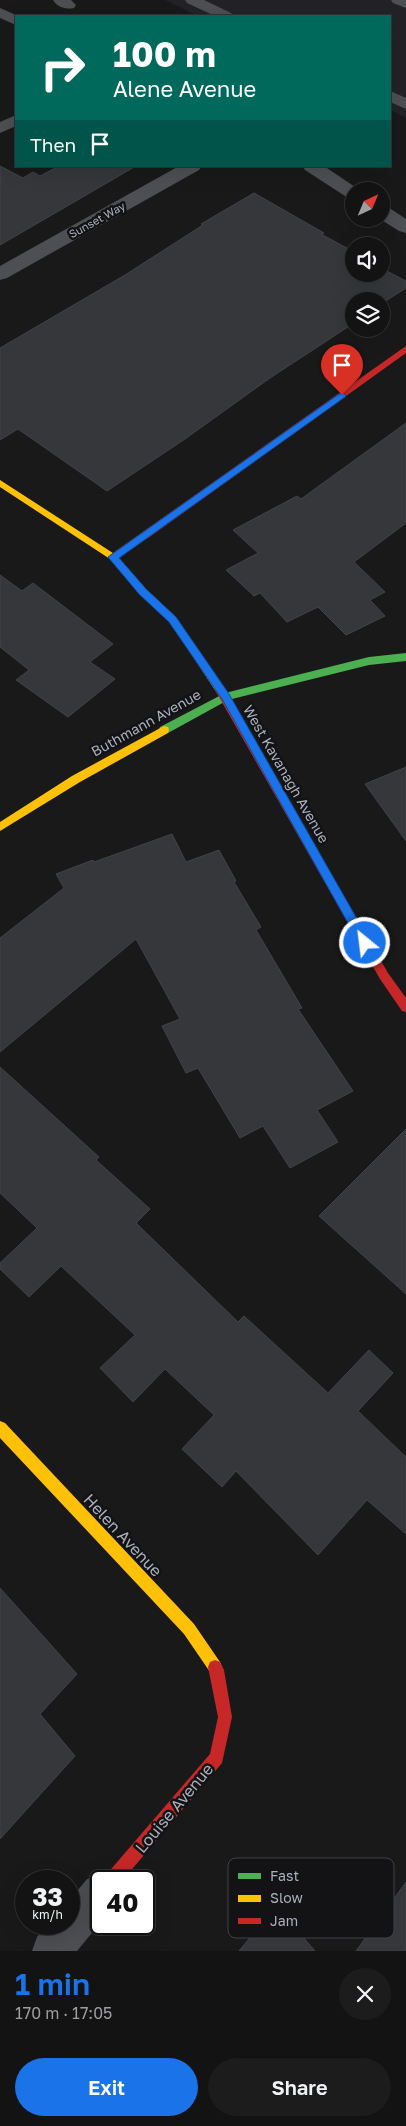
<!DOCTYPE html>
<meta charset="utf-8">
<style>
body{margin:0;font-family:"Golos Text",sans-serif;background:#1c1c1d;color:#f1f3f6;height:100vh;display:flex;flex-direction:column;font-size:19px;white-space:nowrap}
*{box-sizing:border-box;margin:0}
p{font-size:16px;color:#9d9ea0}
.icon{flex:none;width:28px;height:28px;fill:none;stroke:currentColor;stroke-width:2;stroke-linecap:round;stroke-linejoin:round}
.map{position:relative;height:1951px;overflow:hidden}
.sheet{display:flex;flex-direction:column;background:#131314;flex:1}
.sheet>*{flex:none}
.guide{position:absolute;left:15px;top:15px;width:376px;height:152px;border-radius:0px;box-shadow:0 5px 20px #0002,0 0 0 1px #323234;background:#00695c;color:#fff;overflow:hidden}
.needle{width:32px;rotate:44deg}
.fabs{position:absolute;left:345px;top:182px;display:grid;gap:10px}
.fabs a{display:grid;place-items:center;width:45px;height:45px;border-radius:50%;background:#131314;box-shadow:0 5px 20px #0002,0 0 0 1px #323234;font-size:25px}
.speed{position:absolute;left:15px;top:1870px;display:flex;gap:10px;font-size:25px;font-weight:700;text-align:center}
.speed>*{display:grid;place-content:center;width:65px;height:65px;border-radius:50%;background:#131314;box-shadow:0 5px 20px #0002,0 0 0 1px #323234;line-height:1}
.speed small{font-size:12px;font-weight:400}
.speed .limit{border:2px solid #111;border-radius:8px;background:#fff;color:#111}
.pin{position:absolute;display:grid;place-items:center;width:42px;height:42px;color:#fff;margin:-51px -21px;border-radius:50% 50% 50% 0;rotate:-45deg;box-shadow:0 0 5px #0007}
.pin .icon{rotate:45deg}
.me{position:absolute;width:55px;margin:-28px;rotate:331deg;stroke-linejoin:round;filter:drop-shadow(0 0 4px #0008)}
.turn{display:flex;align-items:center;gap:18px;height:105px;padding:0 15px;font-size:22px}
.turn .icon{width:65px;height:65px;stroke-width:2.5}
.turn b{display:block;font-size:35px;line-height:42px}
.then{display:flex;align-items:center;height:48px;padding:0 15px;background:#0003;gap:10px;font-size:19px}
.round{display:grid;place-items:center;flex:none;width:52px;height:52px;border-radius:26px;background:#1c1c1d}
.summary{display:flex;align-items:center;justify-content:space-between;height:85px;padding:0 15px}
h1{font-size:30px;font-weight:600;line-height:38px;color:#1a73e8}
.action{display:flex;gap:10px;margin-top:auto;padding:10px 15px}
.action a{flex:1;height:58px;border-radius:30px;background:#1a73e8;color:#fff;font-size:20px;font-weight:600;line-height:58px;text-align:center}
.action a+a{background:#1c1c1d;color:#f1f3f6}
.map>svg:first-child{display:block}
.built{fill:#232327}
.building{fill:#36373a;stroke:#424346}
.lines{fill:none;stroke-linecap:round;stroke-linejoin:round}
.lane{fill:#4d4f53;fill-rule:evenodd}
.street{fill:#4d4f53;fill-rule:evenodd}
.fast{fill:#4caf50;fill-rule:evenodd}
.slow{fill:#ffc107;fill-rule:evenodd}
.jam{fill:#c62828;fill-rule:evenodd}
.route{fill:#1a73e8;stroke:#114b97}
.labels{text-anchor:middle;stroke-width:5;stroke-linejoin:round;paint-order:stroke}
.far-street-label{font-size:11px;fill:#aaafbb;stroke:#131316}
.street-label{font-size:14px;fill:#aaafbb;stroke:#131316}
.near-street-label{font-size:16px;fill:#aaafbb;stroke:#131316}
.key{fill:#131316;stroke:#404248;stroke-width:1}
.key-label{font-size:14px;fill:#aaafbb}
</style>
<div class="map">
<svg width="406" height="1951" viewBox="0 0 406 1951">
<rect width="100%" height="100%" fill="#19191a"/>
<path class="built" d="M165 0H406V118L390 110V16H198Z"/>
<path class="building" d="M0 166 23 178 33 172 40 176 59 166H136L0 245Z
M254 193 324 233 321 234 354 252V274H381V268L406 281V288L381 304V301H354V323L270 378 185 439 107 491 18 429 0 440V348L125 275 203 225 201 224Z
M406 423V523L354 562 385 592 370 600 385 616 346 635 318 607 287 622 260 593 254 596 226 570 258 553 233 530 297 496 301 499Z
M0 575 22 591 33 583 113 644 90 662 115 679 68 717 16 680 29 670 0 647Z
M406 767V841L365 784Z
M172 834 186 862 219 850 236 881 234 882 261 927 256 930 302 1008 298 1009 353 1091 317 1110 338 1142 290 1168 263 1126 240 1138 198 1068 186 1073 162 1026 180 1019 136 939 0 1052V938L64 888 56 874 93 860 94 862Z
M0 1067 99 1157 96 1160 150 1209 136 1223 238 1322 244 1316 328 1393 369 1350 393 1373 358 1411 406 1457V1534L367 1500 318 1555 236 1471 222 1487 182 1449 214 1415 165 1369 133 1402 100 1368 135 1335 61 1266 29 1297 0 1269V1263L37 1228 0 1193Z
M406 1129V1294L319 1216Z
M0 1588 77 1674 40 1714 75 1756 0 1839Z
M406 1882V1951H356Z
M276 1906 315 1951H239Z"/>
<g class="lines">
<path class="lane" d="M53 0H71L76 5 74 8C66 10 57 7 53 0Z
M185 0H204L231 13 233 16H215L187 3Z
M391 0H406V8L393 3Z
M0 8 18 16H16V25L0 18Z
M390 91 406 98V109L390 102Z
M16 115V126L0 133V122Z"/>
<path class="street" d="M179 166H202L199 170 7 278 0 280V266Z
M302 166H324L361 191H354V199L348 198 305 170Z
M381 205 388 207 406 219V233L399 231 380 219Z
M101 1874 115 1881H101V1922L77 1951H32L37 1937 49 1924H69V1901L87 1879Z"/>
<path class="fast" d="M406 653V661L369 665 228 700 168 733H160L159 730 160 727 225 693 369 657Z"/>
<path class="slow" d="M0 480 116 555 146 589 175 617 223 687 225 690 223 693H217L169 621 140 593 110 559 0 487Z
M164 726 168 727 169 730 168 733 80 782 0 831V822L72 776Z
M0 1421 5 1423 194 1624 220 1662 222 1667 220 1672 215 1674 210 1672 184 1634 0 1438Z"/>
<path class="jam" d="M406 346V353L151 536 116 559H110V555Z
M220 686 223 687 388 973 406 998V1012L402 1011 380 979 215 690Z
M215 1660 220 1662 224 1670 232 1717 222 1763 122 1881H104L106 1875 210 1754 218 1717 208 1667 210 1662Z"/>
</g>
<path class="route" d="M342 392 346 395 345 397 119 558 146 589 176 617 229 694 369 940 370 943 365 948 361 946 222 699 169 622 139 594 108 557Z"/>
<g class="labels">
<g class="far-street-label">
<text transform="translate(97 220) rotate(-29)" y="4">Sunset Way</text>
</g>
<g class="street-label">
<text transform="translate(146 723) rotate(-29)" y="5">Buthmann Avenue</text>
<text transform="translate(286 774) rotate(60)" y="5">West Kavanagh Avenue</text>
</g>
<g class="near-street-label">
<text transform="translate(123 1535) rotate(47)" y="6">Helen Avenue</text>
<text transform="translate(174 1808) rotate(-50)" y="6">Louise Avenue</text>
</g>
</g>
<rect x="228" y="1858" width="166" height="80" rx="8" class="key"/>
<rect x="238" y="1873" width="23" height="6" fill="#4caf50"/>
<rect x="238" y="1895" width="23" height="7" fill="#ffc107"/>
<rect x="238" y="1918" width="23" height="6" fill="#c62828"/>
<g class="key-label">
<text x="270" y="1881">Fast</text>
<text x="270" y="1903">Slow</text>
<text x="270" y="1926">Jam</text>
</g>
</svg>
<div class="fabs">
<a><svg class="needle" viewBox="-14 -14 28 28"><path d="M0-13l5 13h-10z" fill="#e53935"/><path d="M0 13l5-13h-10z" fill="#9d9ea0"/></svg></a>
<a><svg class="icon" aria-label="sound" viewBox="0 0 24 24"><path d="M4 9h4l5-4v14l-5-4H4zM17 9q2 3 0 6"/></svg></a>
<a><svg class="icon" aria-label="layers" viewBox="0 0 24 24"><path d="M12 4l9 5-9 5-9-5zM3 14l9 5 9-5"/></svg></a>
</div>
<div class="speed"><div>33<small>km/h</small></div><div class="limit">40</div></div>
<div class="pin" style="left:342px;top:395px;background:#d93025"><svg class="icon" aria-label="arrive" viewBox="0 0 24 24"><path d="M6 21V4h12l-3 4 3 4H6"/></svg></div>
<svg class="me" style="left:365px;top:943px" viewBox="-20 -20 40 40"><circle r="17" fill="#1a73e8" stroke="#fff" stroke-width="3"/><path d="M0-11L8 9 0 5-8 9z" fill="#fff"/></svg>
<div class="guide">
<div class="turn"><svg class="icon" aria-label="right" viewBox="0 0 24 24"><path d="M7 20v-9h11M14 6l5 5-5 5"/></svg><div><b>100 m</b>Alene Avenue</div></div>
<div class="then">Then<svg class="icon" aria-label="arrive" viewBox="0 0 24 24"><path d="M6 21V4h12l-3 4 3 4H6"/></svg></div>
</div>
</div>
<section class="sheet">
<div class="summary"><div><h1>1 min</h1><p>170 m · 17:05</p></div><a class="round"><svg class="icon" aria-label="close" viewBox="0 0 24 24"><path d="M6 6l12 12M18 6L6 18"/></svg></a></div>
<div class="action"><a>Exit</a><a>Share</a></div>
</section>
